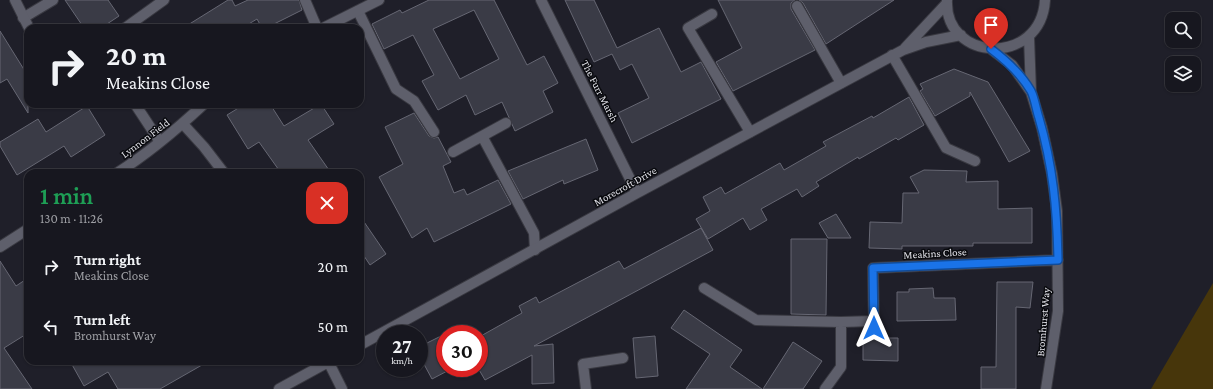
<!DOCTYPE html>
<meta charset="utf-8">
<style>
body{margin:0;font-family:"Crimson Pro",serif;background:#202028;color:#f1f3f6;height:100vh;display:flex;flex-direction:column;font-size:15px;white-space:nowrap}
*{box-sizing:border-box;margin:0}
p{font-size:13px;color:#9e9fa4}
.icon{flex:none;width:22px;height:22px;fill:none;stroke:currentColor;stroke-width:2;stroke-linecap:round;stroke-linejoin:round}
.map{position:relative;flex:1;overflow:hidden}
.side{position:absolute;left:24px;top:169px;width:340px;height:196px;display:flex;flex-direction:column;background:#17171f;border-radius:12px;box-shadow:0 1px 3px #0004,0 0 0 1px #36363d}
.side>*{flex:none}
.hud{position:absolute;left:24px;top:24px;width:340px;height:84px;border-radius:12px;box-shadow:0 1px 3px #0004,0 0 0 1px #36363d;background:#17171f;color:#f1f3f6;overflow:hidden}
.fabs{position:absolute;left:1165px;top:12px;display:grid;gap:8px}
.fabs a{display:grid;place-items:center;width:36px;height:36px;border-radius:8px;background:#17171f;box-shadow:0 1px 3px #0004,0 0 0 1px #36363d;font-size:20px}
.speed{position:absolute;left:376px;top:325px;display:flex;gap:8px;font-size:20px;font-weight:700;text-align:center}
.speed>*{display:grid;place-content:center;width:52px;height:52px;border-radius:50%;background:#17171f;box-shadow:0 1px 3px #0004,0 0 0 1px #36363d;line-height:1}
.speed small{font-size:10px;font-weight:400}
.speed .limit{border:6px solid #d22;background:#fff;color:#111}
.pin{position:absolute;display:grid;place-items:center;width:34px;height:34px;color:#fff;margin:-41px -17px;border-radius:50% 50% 50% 0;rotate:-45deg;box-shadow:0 0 4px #0007}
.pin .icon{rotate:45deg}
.me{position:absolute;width:44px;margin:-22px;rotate:0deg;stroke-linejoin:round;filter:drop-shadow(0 0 3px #0008)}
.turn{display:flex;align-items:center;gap:14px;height:84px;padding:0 16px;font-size:18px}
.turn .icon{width:52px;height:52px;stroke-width:2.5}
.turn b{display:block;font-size:28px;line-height:34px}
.round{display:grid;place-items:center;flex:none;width:42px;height:42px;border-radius:12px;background:#202028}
.headline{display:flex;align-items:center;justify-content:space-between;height:68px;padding:0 16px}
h1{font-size:24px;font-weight:600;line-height:30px;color:#1e9e55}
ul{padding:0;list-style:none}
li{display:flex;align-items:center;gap:12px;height:60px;padding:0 16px}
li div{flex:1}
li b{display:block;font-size:15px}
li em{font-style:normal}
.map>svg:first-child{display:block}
.green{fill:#47360b}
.building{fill:#3a3b46;stroke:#666773;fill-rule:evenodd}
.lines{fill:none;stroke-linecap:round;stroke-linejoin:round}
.service-casing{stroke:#393941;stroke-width:12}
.minor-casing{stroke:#393941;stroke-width:12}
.service{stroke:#5e5f6b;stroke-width:10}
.minor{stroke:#5e5f6b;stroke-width:10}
.route-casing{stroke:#114b97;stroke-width:10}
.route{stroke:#1a73e8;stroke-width:7}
.labels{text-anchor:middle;stroke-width:3;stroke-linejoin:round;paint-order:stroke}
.street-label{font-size:11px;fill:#e1e1e8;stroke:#090a0e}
</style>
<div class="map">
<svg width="1213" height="389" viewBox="0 0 1213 389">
<rect width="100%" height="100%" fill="#1f1f29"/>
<path class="green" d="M1213 283V389H1151Z"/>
<path class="building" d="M65 0H108L119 16 101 28H84Z
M228 0H232L235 6 248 0H299L302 10 266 28H262L257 19 242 28H183Z
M429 0H494L527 65 544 56 558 83 543 91 553 112 515 131 502 102 475 115 466 95 438 110 422 81 434 75 413 35 384 49 372 24 400 10 402 13ZM474 10 499 59 460 79 433 29Z
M565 0H594L617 48 659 28 681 72 701 62 721 99 632 143 618 113 649 98 632 64 620 70 612 54 594 62Z
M718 0H795L791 3V9L815 50 733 91 716 62 742 48Z
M799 0H894L826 44 803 3Z
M0 31 28 76V113L7 79 0 83Z
M954 69 988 82 1030 151 1009 162 970 92V96L935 116 920 91 923 89 920 84Z
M909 97 924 125 898 140 896 138 859 159 858 157 816 182 819 186 802 197 797 189 761 209 767 220 750 230 743 218 708 239 696 219 710 211 703 197 721 187 725 194 780 163 784 170 826 146 823 142 872 116 873 118Z
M245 104H270L284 126 321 104 334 124 308 140 331 173H281L259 142 248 149 227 115Z
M87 106 105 135 71 157 64 146 17 175 0 146V142L38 119 46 132Z
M414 113 429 136 434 138 438 137 451 162 443 166 454 193 464 189 467 195 498 180 511 204 434 242 427 228 412 238 379 177 403 164 385 127Z
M586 139 598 170 564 184 563 180 523 199 508 171Z
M924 170 967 171 966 182 998 181V209L1032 208V243H973V246H902V249L869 248 870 222 902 223 903 193H919L910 177Z
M836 214 851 238H828L819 223Z
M360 216 386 254 370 265 360 250Z
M701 228 713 250 534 346 553 344 554 383 532 384V355L485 380 478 368 479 337 522 313 519 306 536 297 539 303 619 261 624 269Z
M791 239H827L826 315 791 314Z
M0 261 16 286 28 278V333L4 348 32 389H0Z
M997 282H1033L1030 308 1016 307V389H981V367H996Z
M933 288 934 298H955L956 320 897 321V292H909V289Z
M684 310 742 350 730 367 762 389H686L710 354 671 328Z
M445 334V368H453L432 379 419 355V347Z
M655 336 658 376 636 378 633 338Z
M863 338H898V361L863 360Z
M793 342 822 361 803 389H763Z
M70 361H209L160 389H118L108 372 84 386Z"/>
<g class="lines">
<g class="service-casing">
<path id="service" d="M305 0 317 28
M797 6 841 83
M358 11 396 89 414 101 434 132
M712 14 688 28 750 132
M23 18 53 0
M125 28 164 0
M892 55 946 148 975 161
M482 136 534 233 535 250
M453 152 506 123
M704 288 756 320 841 322
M586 389 583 364 623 358
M825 389 841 367V322L874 321"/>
</g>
<g class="minor-casing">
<path id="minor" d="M15 0 29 28
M541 0 637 193
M947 0C944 62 1041 67 1045 0
M323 28 379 0
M1029 37 1031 92 1042 128 1052 174 1057 211 1058 311 1046 389
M905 48 947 3
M991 49 1012 65 1031 92
M135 104 160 142
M183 124 204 147 224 173
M117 173C149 153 177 129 204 104
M0 247 28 229
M874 328 873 268 1058 260
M360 345 637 193 903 50 926 42 961 35
M328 361 342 389
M279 389 330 361"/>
</g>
<use href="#service" class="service"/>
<use href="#minor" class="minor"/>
</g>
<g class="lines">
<g class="route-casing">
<path id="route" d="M874 328 873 268 1058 260C1057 209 1053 166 1039 118 1036 109 1035 99 1031 91 1021 74 1007 61 991 49"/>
</g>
<use href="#route" class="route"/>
</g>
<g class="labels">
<g class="street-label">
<text transform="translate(600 91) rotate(63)" y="4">The Furr Marsh</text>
<text transform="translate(145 138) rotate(-37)" y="4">Lynnon Field</text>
<text transform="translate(625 186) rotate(-29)" y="4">Morecroft Drive</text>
<text transform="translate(935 253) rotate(-3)" y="4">Meakins Close</text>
<text transform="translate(1043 322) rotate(-85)" y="4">Bromhurst Way</text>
</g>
</g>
</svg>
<div class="fabs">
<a><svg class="icon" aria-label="search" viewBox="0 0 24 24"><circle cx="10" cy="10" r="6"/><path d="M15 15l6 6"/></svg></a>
<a><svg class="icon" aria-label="layers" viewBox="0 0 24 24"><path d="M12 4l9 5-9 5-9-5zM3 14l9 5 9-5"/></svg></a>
</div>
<div class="speed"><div>27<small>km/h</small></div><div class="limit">30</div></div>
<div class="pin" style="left:991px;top:49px;background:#d93025"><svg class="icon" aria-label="arrive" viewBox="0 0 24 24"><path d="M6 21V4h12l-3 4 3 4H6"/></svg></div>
<svg class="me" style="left:874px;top:328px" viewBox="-20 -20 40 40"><path d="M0-17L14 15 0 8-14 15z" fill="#1a73e8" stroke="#fff" stroke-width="4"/></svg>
<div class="hud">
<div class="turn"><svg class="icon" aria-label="right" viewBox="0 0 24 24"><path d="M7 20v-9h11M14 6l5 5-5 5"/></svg><div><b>20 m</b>Meakins Close</div></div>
</div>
<section class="side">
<div class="headline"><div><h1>1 min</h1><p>130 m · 11:26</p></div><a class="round" style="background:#d93025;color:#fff"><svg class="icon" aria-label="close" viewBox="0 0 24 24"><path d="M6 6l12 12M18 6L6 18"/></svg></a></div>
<ul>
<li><svg class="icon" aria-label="right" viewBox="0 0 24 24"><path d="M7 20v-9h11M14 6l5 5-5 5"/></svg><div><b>Turn right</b><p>Meakins Close</p></div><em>20 m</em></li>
<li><svg class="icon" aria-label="left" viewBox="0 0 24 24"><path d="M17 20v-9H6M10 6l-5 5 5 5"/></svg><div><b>Turn left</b><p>Bromhurst Way</p></div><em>50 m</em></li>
</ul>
</section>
</div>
